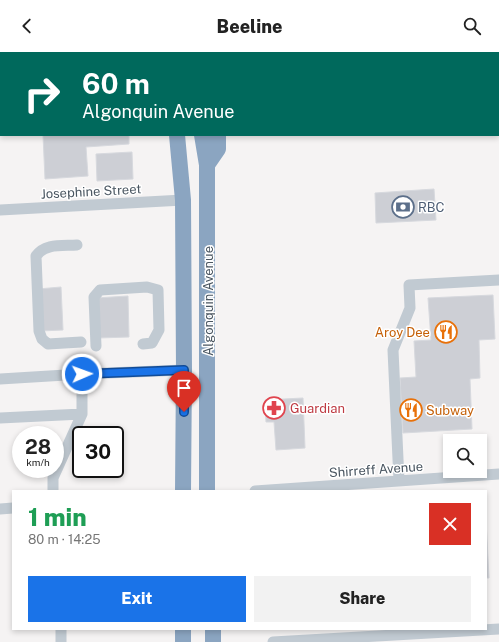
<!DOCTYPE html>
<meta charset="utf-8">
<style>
body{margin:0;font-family:"Public Sans",sans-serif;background:#f2f2f2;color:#222;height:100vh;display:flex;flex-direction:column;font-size:15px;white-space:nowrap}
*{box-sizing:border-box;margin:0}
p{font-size:13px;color:#767676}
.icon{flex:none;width:22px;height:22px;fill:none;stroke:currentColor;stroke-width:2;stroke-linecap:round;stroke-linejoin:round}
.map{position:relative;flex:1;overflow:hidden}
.panel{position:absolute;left:12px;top:438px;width:475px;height:140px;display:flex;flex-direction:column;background:#fff;border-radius:0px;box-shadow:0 2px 6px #0003}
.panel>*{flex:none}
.top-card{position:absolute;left:0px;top:0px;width:499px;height:84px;box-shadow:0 2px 6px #0003;background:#00695c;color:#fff;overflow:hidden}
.controls{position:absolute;left:443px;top:382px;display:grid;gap:8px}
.controls a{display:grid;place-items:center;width:44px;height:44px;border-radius:0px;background:#fff;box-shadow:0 2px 6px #0003;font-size:20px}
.speed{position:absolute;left:12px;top:374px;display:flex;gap:8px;font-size:20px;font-weight:700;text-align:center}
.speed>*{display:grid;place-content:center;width:52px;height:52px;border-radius:50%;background:#fff;box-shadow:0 2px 6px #0003;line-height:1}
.speed small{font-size:10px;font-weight:400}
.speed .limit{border:2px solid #111;border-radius:6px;background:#fff;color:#111}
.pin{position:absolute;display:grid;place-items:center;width:34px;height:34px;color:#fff;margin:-41px -17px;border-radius:50% 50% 50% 0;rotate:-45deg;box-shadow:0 0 4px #0007}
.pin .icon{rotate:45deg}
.me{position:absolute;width:44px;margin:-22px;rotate:88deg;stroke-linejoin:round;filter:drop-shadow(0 0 3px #0008)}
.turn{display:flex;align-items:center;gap:14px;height:84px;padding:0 16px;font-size:18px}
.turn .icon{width:52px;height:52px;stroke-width:2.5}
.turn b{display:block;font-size:28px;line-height:34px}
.round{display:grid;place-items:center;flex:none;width:42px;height:42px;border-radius:0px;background:#f2f2f2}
.overview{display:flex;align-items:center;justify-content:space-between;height:68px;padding:0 16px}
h1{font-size:24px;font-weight:800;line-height:30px;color:#1e9e55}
.button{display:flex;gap:8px;margin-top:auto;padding:8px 16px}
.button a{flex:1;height:46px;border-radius:0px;background:#1a73e8;color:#fff;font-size:16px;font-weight:800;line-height:46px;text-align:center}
.button a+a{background:#f2f2f2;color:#222}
header{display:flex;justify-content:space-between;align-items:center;height:52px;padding:0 16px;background:#fff;font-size:18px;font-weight:800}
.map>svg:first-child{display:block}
.building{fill:#cdcfd5;stroke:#d7d9de}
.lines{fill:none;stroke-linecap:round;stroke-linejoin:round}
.minor{stroke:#c1cad2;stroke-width:11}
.highway{stroke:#8ba5c1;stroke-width:16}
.route-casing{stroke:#114b97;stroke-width:10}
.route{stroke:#1a73e8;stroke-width:7}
.labels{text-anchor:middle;stroke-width:3;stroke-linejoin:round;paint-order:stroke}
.street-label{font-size:13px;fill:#4a5661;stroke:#fff}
.service-label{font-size:13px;fill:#4e5e75;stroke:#fff;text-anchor:start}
.food-label{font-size:13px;fill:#c56008;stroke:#fff;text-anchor:end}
.health-label{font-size:13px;fill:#be3a42;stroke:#fff;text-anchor:start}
</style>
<header><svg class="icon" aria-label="back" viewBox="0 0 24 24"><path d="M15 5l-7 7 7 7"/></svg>Beeline<svg class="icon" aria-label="search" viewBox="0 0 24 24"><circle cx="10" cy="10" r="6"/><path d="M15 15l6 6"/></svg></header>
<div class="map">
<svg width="499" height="590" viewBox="0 0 499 590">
<rect width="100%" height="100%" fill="#f5f3f3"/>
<path class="building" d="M424 0H499V8L498 1Z
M43 83H129V92L86 95 88 124 45 127Z
M132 100 133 127 97 129 96 102Z
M434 137 436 168 376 171 375 141Z
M61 235 63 278 40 279 38 237Z
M493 243 495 287 479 288 480 326 470 327 472 377 403 381 400 326 416 325 414 289 431 288 428 246Z
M128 244 129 285 98 286 96 246Z
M303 346 305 396 276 398 274 370H266L265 348Z
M486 468 489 526H486Z"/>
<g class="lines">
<path class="minor" d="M22 1 24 0
M0 6H1
M0 158 183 148
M77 193C62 194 45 191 36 204L39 279 42 287 48 292 81 290
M96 294 94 245 100 238 147 235 158 238 159 278 152 291 143 292
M0 327 82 322 184 318
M0 366 82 362
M399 429 393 298 410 256 409 233 499 228
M53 439V426L82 362V322
M255 439 499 422
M0 457 13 456
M61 577V590
M273 590 499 577"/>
<path class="highway" d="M133 0 135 1
M165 0V1
M188 0V1
M52 1 71 0
M235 1 236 0
M177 83 183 148 184 318 183 439
M202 83 207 113V439
M207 113 218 97V83
M183 577V590
M213 577V590"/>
</g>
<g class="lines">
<g class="route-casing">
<path id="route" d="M82 322 184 318V360"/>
</g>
<use href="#route" class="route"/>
</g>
<defs>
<g id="bank-ring" transform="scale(1.15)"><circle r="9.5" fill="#fff" stroke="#5c6f8a" stroke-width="1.5"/><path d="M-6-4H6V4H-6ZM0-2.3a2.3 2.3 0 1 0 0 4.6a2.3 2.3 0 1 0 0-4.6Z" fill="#5c6f8a"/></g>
<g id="restaurant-ring" transform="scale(1.15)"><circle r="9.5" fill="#fff" stroke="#e8710a" stroke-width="1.5"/><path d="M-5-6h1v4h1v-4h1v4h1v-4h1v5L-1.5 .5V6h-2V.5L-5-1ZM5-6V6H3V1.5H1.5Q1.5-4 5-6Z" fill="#e8710a"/></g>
<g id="pharmacy-ring" transform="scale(1.15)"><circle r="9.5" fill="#fff" stroke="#e0444e" stroke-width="1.5"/><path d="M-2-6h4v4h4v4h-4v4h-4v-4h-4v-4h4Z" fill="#e0444e"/></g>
</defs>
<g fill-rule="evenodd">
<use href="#bank-ring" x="403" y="155"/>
<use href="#restaurant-ring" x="446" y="280"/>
<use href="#pharmacy-ring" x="274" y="356"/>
<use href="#restaurant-ring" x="411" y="358"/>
</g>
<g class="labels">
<g class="street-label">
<text transform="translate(91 139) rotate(-3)" y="5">Josephine Street</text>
<text transform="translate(208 249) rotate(-90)" y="5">Algonquin Avenue</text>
<text transform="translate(376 417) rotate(-4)" y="5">Shirreff Avenue</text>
</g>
<g class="service-label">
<text x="418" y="160">RBC</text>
</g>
<g class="food-label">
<text x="430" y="285">Aroy Dee</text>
<text x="426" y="363" text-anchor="start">Subway</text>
</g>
<g class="health-label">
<text x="290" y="361">Guardian</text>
</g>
</g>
</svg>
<div class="controls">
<a><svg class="icon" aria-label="search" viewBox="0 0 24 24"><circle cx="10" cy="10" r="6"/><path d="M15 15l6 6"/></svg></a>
</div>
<div class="speed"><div>28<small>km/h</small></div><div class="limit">30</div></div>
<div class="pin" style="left:184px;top:360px;background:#d93025"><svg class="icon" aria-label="arrive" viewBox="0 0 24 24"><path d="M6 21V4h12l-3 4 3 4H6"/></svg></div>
<svg class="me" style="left:82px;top:322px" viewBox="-20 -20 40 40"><circle r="17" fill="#1a73e8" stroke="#fff" stroke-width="3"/><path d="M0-11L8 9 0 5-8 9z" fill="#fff"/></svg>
<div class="top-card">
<div class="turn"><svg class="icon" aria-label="right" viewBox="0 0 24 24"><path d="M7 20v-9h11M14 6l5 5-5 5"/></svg><div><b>60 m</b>Algonquin Avenue</div></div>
</div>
<section class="panel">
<div class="overview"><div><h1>1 min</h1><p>80 m · 14:25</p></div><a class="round" style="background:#d93025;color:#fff"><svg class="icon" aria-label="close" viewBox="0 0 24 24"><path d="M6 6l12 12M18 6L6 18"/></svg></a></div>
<div class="button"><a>Exit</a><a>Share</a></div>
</section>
</div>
